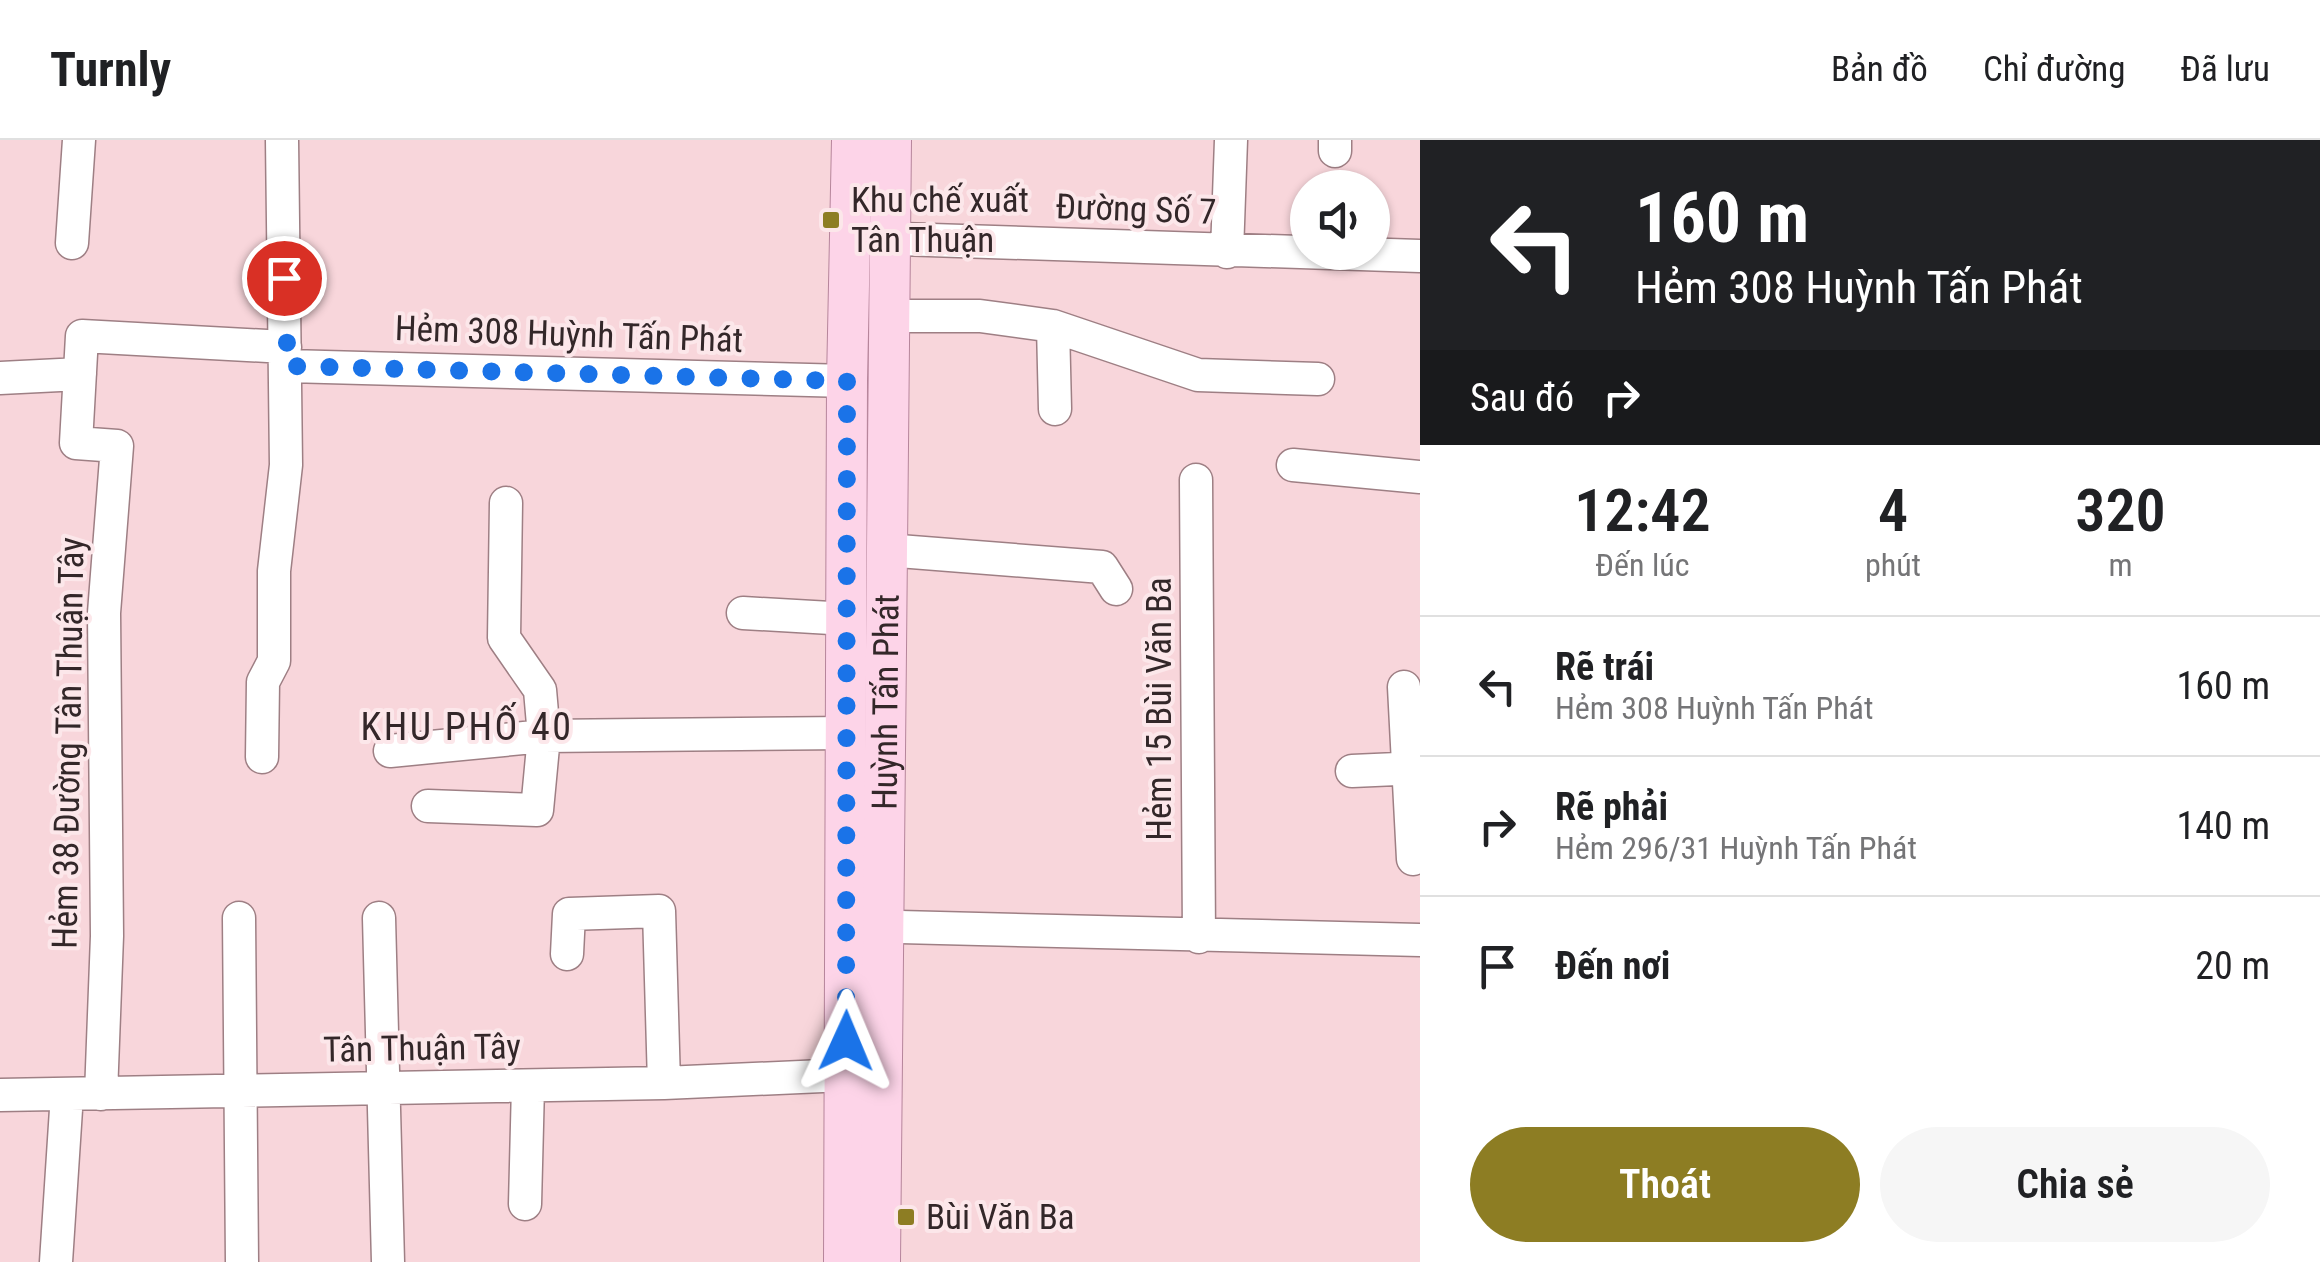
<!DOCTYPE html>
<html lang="vi">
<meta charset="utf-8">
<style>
body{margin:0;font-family:"Roboto Condensed",sans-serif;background:#f6f6f6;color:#202124;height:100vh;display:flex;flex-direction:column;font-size:38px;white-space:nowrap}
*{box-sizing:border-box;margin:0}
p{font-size:32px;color:#757577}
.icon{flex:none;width:55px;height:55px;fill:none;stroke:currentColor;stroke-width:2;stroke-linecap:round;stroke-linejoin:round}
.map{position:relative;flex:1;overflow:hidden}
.drawer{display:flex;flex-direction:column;background:#fff;width:900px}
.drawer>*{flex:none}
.guide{background:#202124;color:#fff;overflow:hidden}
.tools{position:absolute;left:1290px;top:30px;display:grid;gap:20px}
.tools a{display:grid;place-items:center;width:100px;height:100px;border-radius:50%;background:#fff;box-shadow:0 2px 8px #0004;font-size:50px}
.pin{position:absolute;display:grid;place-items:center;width:85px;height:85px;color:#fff;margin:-42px;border:5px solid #fff;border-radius:50%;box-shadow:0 2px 10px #0007}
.me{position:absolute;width:110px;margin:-55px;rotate:1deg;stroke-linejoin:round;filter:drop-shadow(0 0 8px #0008)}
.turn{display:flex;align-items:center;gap:35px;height:210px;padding:0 50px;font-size:45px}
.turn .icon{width:130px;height:130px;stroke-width:2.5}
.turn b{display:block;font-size:70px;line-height:85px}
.then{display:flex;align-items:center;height:95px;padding:0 50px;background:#0003;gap:20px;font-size:38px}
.eta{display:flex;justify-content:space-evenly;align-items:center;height:170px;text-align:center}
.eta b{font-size:60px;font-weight:600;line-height:70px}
.action{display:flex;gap:20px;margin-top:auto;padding:20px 50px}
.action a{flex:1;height:115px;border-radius:60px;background:#8d7d23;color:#fff;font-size:40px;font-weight:600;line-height:115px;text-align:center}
.action a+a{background:#f6f6f6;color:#202124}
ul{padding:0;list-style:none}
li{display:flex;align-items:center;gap:30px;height:140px;padding:0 50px;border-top:2px solid #e0e0e0}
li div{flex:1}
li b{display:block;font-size:38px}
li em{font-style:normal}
header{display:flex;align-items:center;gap:60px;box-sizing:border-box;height:140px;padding:0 50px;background:#fff;border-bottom:2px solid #e0e0e0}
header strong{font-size:48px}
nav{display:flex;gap:55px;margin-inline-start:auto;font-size:35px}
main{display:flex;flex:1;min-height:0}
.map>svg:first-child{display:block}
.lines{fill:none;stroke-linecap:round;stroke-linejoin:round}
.minor-casing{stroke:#9e7f84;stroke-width:35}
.major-casing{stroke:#b6859b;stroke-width:42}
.minor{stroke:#fff;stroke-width:32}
.major{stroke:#fdd4e8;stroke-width:40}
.route{stroke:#1a73e8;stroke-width:18;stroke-dasharray:0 32.4}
.poi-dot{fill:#8d7d23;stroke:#fce7ea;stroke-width:4}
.labels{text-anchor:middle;stroke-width:8;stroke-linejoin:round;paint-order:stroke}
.poi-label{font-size:35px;fill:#332729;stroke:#fce7ea;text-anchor:start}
.street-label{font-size:35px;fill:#332729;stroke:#fce7ea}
.neighbourhood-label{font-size:38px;letter-spacing:2.5px;fill:#332729;stroke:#fce7ea}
</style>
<header>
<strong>Turnly</strong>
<nav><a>Bản đồ</a><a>Chỉ đường</a><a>Đã lưu</a></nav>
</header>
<main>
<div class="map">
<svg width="1420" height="1122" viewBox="0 0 1420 1122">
<rect width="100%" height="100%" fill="#f8d6db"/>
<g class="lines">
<g class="minor-casing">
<path id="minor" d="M1335 11V0
M869 98 1420 116
M72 103 79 0
M1227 112 1231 0
M888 176H980L1053 186 1198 235 1318 239
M1053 186 1055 269
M288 226 847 241
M0 238 80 234
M1293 325 1420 337
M1196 340 1199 797
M886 410 1102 427 1116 449
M743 473 848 479
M1404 547 1413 719
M390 611 544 596 847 593
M262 617 263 542 274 521V431L286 325 282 0
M1352 631 1420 628
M428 666 537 670 544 596 540 550 504 498 506 363
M239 778 242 1122
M379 778 388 1122
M861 786 1420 800
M567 814 569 774 659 771 664 943
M101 954 107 796 104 473 117 306 76 303 82 196 285 207
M0 955 664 943 845 935
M525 1064 528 946
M56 1122 67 954"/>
</g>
<g class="major-casing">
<g id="major">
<path d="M844 1122 847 241 852 0"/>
<path id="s1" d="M880 1122 891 0"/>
</g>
</g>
<use href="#minor" class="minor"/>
<use href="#major" class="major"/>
</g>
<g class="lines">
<path class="route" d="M284 138 288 226 847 241 846 901"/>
</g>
<g class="poi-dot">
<rect x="821" y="70" width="20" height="20" rx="5"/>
<rect x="896" y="1067" width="20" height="20" rx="5"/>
</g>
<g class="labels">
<g class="poi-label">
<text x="851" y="72">Khu chế xuất<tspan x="851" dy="40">Tân Thuận</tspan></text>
<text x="926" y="1089">Bùi Văn Ba</text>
</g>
<g class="street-label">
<text transform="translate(1136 69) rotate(2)" y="12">Đường Số 7</text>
<text transform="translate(569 194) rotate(2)" y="12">Hẻm 308 Huỳnh Tấn Phát</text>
<text dy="12" stroke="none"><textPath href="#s1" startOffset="560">Huỳnh Tấn Phát</textPath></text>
<text transform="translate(1159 569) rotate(-90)" y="12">Hẻm 15 Bùi Văn Ba</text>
<text transform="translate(68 603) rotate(-89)" y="12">Hẻm 38 Đường Tân Thuận Tây</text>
<text transform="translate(422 908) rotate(-1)" y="12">Tân Thuận Tây</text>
</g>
<g class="neighbourhood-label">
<text x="467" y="600">KHU PHỐ 40</text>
</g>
</g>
</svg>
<div class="tools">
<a><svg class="icon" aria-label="sound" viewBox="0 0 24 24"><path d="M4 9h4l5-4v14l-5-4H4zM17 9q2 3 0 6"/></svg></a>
</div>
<div class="pin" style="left:284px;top:138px;background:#d93025"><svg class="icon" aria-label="arrive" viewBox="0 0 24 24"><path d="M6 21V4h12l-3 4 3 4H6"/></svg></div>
<svg class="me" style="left:846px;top:901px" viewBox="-20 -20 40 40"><path d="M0-17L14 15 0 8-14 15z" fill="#1a73e8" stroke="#fff" stroke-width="4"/></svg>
</div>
<section class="drawer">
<div class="guide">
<div class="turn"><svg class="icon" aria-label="left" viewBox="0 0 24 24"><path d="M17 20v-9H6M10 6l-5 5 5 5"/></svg><div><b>160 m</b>Hẻm 308 Huỳnh Tấn Phát</div></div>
<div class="then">Sau đó<svg class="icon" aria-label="right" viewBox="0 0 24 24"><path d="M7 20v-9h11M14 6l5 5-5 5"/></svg></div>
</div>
<div class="eta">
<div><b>12:42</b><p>Đến lúc</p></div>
<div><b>4</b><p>phút</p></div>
<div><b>320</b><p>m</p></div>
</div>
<ul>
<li><svg class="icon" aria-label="left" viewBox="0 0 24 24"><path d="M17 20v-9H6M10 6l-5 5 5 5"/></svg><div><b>Rẽ trái</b><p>Hẻm 308 Huỳnh Tấn Phát</p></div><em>160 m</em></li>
<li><svg class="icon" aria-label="right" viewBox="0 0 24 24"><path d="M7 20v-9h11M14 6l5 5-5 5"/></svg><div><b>Rẽ phải</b><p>Hẻm 296/31 Huỳnh Tấn Phát</p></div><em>140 m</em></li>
<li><svg class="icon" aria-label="arrive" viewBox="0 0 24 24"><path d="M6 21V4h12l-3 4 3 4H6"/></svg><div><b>Đến nơi</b></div><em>20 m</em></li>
</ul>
<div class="action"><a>Thoát</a><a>Chia sẻ</a></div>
</section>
</main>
